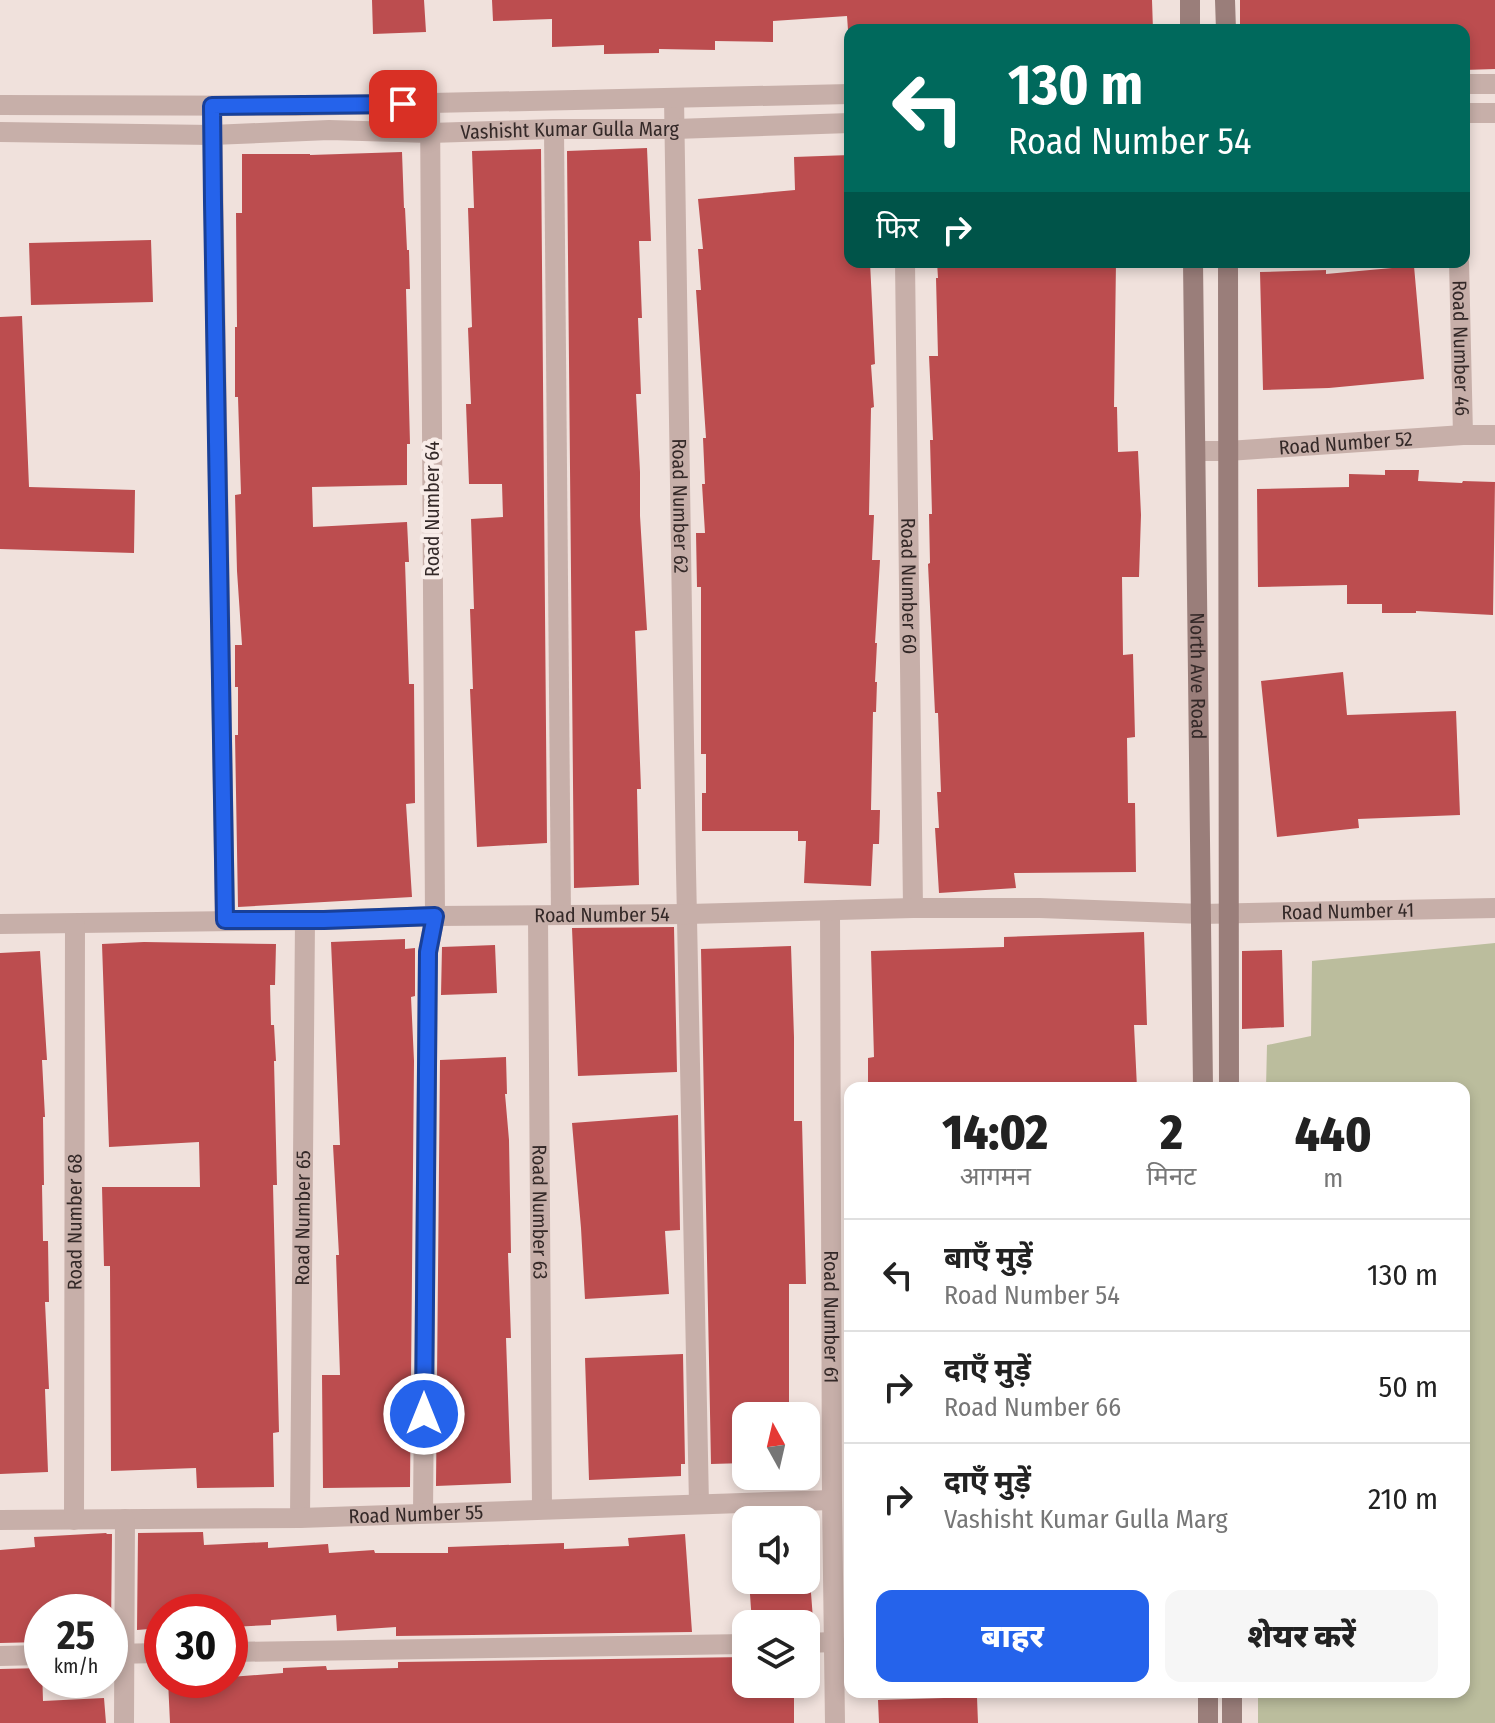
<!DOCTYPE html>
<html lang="hi">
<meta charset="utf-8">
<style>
body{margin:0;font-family:"Fira Sans Condensed","Noto Sans Devanagari",sans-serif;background:#f6f6f6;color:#222;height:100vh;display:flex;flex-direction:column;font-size:30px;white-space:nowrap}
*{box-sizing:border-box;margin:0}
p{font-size:26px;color:#767676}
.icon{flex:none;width:44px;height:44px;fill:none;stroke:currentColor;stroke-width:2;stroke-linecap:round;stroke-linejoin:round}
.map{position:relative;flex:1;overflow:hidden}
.panel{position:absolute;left:844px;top:1082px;width:626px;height:616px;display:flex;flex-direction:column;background:#fff;border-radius:16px;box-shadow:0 4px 12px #0003}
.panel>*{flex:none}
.top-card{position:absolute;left:844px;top:24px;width:626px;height:244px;border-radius:16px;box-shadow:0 4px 12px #0003;background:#00695c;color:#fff;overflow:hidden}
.needle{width:52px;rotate:352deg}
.buttons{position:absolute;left:732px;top:1402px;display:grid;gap:16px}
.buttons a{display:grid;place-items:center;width:88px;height:88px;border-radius:16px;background:#fff;box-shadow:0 4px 12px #0003;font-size:40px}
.speed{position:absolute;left:24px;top:1594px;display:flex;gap:16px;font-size:40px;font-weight:700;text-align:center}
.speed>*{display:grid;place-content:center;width:104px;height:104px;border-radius:50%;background:#fff;box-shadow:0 4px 12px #0003;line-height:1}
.speed small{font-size:20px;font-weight:400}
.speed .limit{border:12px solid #d22;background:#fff;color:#111}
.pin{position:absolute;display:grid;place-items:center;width:68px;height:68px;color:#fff;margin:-34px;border-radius:16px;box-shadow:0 4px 12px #0006}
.me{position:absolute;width:88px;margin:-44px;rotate:0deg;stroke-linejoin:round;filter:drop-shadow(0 0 6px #0008)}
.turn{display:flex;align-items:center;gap:28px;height:168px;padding:0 32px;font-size:36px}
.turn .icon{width:104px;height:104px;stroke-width:2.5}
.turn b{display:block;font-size:56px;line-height:68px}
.then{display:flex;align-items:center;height:76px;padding:0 32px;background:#0003;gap:16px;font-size:30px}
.eta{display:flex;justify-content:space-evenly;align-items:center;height:136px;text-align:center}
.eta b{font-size:48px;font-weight:800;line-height:56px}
.button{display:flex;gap:16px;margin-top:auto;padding:16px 32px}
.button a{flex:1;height:92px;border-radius:16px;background:#2563eb;color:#fff;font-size:32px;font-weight:800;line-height:92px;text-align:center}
.button a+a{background:#f6f6f6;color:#222}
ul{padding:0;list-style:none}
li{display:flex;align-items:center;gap:24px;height:112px;padding:0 32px;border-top:2px solid #e0e0e0}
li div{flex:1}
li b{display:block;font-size:30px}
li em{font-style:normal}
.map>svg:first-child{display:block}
.green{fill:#bbbd9d}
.building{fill:#bc4d4f}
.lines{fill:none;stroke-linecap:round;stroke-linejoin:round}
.street{stroke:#c7afa9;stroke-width:20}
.secondary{stroke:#9a7e7a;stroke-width:20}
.route-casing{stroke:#184099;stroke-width:20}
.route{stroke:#2563eb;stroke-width:14}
.labels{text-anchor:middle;stroke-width:8;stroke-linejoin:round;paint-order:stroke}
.street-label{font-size:20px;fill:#342928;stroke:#f8ece8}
</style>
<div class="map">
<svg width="1495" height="1723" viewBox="0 0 1495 1723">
<rect width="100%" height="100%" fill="#f0e1dc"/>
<path class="green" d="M1495 943V1723H1258V1692H1464V1088H1266L1267 1045 1311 1036 1312 961Z"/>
<path class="building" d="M372 0H424L426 32 373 34Z
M492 0H1152L1153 30H907L906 29 848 30 847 16 773 21V42L715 41V50L659 49V53L604 54V45L552 47V19L493 21Z
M1240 0H1495V69L1464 70V30H1240Z
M647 148 651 241H639L642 318H638L641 394H636L640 472V516L647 630 635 631 641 789H637L639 885 574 888 567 151Z
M541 149 547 843 477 847 470 689H473L470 609H474L471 519 503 517 502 484H469L466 404H471L468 328 472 327 468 208H474L472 151Z
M402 152 404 208H405L407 250H409L410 289H406L410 444H407V485L312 487 313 527 407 522 409 562H405L409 684H414L415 803 406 804 412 897 238 907 235 735H238V687H235V645H242L237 571 235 495 241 494 238 397H235V327H237L236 213H242V154H310V155Z
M850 155V262H870L875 364 871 365 874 407 871 408 869 515H874L872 560H880L875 643H877L875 682H877L876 712H873L871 810H880L879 844H873L871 886 804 883 806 841H798V831H702V793H706V754H701V587H697L696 533H705L702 484H705L703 438H706L696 290H701L698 249H703L698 199 795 190 794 157Z
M151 240 153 302 31 305 29 243Z
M937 262H1116L1114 407H1117L1118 452 1138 451 1141 515 1139 577H1122L1123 655 1133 654 1135 737 1127 738 1128 803H1135L1136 872 1014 873 1016 888 939 893 935 828H939L937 792H941L938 713H935L928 564 930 563 929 514H932L930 440H933L929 356H938L936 278H938Z
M1414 266 1424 379 1329 388 1263 390 1260 272 1326 270V274Z
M22 316 29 487 135 490 134 553 0 549V317Z
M1385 470H1419L1418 481 1462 483 1463 481 1495 482 1493 615 1416 611V613H1382V604H1347V585L1258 587 1257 489 1349 487V474L1385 475Z
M1343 672 1347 715 1456 711 1460 815 1358 819 1359 828 1277 837 1261 681Z
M674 927 677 1072 578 1076 572 928Z
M1144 932 1147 1025H1134L1137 1088H868V1058L874 1057 871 951 1004 947V937Z
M405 939V949L415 948V996L411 997 414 1061 410 1487 323 1488 322 1375H340L336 1255H339L333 1145H340L331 942Z
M144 942 276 944 275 985H270L271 1025H274L276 1061H274L277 1185H273L279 1432 273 1433 274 1487 197 1488 196 1468 111 1471 110 1266H104L102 1187H200L199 1142 109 1147 102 944Z
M495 945 497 993 441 995 442 947Z
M791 946 794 1037V1121H802L806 1284H789V1416H746V1463L711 1464 701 949Z
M1282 950 1284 1027 1242 1029V951Z
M40 951 47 1060H42L45 1117H43L44 1185H42L43 1241H48L49 1302H45L49 1389H45L48 1472 0 1474V953Z
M506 1057 507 1094H505L509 1140 511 1253H508L511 1338H506L511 1483 436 1486 440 1060Z
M678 1115 680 1230 665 1231 669 1294 585 1299 581 1228 572 1123Z
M683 1354 685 1464H681V1476L589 1480 585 1358Z
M203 1532 204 1545 268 1542V1548L328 1544 329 1553 374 1550 375 1553H448V1547L564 1543V1549L629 1546 628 1538 685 1534 692 1632 396 1636V1627L337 1631 336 1615 271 1620V1625L230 1627V1612H162V1628L137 1630 138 1533Z
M106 1533 107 1534H112L111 1631H110V1612H42L41 1642 0 1643V1550L35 1547 34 1537Z
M749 1580H810L813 1619 752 1623Z
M746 1657V1684H794V1723H170L168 1680H230V1677L283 1673V1668L326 1666 327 1670 398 1668V1662Z
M42 1668 43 1701 104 1698 106 1723H0V1669Z
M977 1697 978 1723H879L878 1700Z"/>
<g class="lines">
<g class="street">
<path d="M1464 84H1495"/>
<path id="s1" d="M674 98 686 870 699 1504"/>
<path d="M0 105 295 106 850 94"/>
<path d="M212 106 225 920"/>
<path d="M1464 113H1495"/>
<path d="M554 129 561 915"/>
<path id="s2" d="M0 132 212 135 329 130 430 133 554 129H675L850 123"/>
<path id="s3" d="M905 262 913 908"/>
<path id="s4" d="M1459 262 1463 435"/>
<path id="s5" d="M1196 451H1228L1463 435H1495"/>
<path id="s6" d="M830 911 832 1500 835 1723"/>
<path id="s7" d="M538 916 542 1509"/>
<path id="s8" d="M0 924 324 920 435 916 688 914 913 908H1040L1202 914 1495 908"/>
<path d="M423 1513 428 952 435 916 430 103"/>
<path id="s9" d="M300 1518 305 920"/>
<path id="s10" d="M0 1520 300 1518 832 1500"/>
<path id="s11" d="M74 1520 75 925"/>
<path d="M806 1643 834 1642"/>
<path d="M230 1652 746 1644"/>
<path d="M110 1654 162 1653"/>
<path d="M0 1656 42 1655"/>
<path d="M124 1723 125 1519"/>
</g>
<g class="secondary">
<path d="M1190 0V30"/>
<path d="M1225 0 1226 30"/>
<path id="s12" d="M1193 262 1203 1088"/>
<path d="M1228 262 1229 1088"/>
<path d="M1208 1692V1723"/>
<path d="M1232 1692V1723"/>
</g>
</g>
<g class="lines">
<g class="route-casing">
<path id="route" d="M403 104 212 106 213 202 225 920H324L435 916 428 952 424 1414"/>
</g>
<use href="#route" class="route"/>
</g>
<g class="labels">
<g class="street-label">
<text dy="7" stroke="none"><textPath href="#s2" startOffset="570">Vashisht Kumar Gulla Marg</textPath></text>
<text dy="7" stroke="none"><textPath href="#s4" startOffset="86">Road Number 46</textPath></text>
<text dy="7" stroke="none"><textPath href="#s5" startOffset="150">Road Number 52</textPath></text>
<text dy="7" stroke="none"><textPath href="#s1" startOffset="408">Road Number 62</textPath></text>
<text transform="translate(432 509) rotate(-90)" y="7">Road Number 64</text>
<text dy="7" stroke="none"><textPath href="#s3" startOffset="324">Road Number 60</textPath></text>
<text dy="7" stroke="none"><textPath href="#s12" startOffset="414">North Ave Road</textPath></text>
<text dy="7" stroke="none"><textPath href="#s8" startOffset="1348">Road Number 41</textPath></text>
<text dy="7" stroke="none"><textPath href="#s8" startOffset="602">Road Number 54</textPath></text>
<text dy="7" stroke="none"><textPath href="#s7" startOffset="296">Road Number 63</textPath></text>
<text dy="7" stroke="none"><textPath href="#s9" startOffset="300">Road Number 65</textPath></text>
<text dy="7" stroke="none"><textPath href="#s11" startOffset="298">Road Number 68</textPath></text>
<text dy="7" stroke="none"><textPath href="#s6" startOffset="406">Road Number 61</textPath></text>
<text dy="7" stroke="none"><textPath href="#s10" startOffset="416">Road Number 55</textPath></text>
</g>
</g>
</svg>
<div class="buttons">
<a><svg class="needle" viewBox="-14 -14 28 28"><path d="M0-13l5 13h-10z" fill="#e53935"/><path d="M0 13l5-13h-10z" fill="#767676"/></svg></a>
<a><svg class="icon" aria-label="sound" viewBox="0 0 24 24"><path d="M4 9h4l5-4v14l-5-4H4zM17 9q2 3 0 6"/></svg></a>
<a><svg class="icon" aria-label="layers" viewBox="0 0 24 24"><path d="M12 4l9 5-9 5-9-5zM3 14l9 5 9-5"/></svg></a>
</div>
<div class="speed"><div>25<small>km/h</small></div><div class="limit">30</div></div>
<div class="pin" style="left:403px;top:104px;background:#d93025"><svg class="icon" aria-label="arrive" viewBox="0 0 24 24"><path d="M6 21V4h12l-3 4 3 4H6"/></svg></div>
<svg class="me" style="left:424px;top:1414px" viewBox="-20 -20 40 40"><circle r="17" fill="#2563eb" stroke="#fff" stroke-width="3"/><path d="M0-11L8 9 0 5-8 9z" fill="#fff"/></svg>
<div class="top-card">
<div class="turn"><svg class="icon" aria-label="left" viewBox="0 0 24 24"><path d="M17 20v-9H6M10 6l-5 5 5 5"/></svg><div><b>130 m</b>Road Number 54</div></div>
<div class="then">फिर<svg class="icon" aria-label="right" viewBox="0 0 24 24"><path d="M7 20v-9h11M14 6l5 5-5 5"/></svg></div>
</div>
<section class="panel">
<div class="eta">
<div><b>14:02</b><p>आगमन</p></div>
<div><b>2</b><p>मिनट</p></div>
<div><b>440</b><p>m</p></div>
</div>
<ul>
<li><svg class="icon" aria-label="left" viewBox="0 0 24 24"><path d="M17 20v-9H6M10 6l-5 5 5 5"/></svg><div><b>बाएँ मुड़ें</b><p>Road Number 54</p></div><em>130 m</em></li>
<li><svg class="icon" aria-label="right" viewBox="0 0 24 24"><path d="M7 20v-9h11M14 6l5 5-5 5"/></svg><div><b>दाएँ मुड़ें</b><p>Road Number 66</p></div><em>50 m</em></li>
<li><svg class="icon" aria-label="right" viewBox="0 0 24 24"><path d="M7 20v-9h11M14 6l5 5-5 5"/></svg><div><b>दाएँ मुड़ें</b><p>Vashisht Kumar Gulla Marg</p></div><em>210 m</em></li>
</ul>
<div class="button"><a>बाहर</a><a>शेयर करें</a></div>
</section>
</div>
